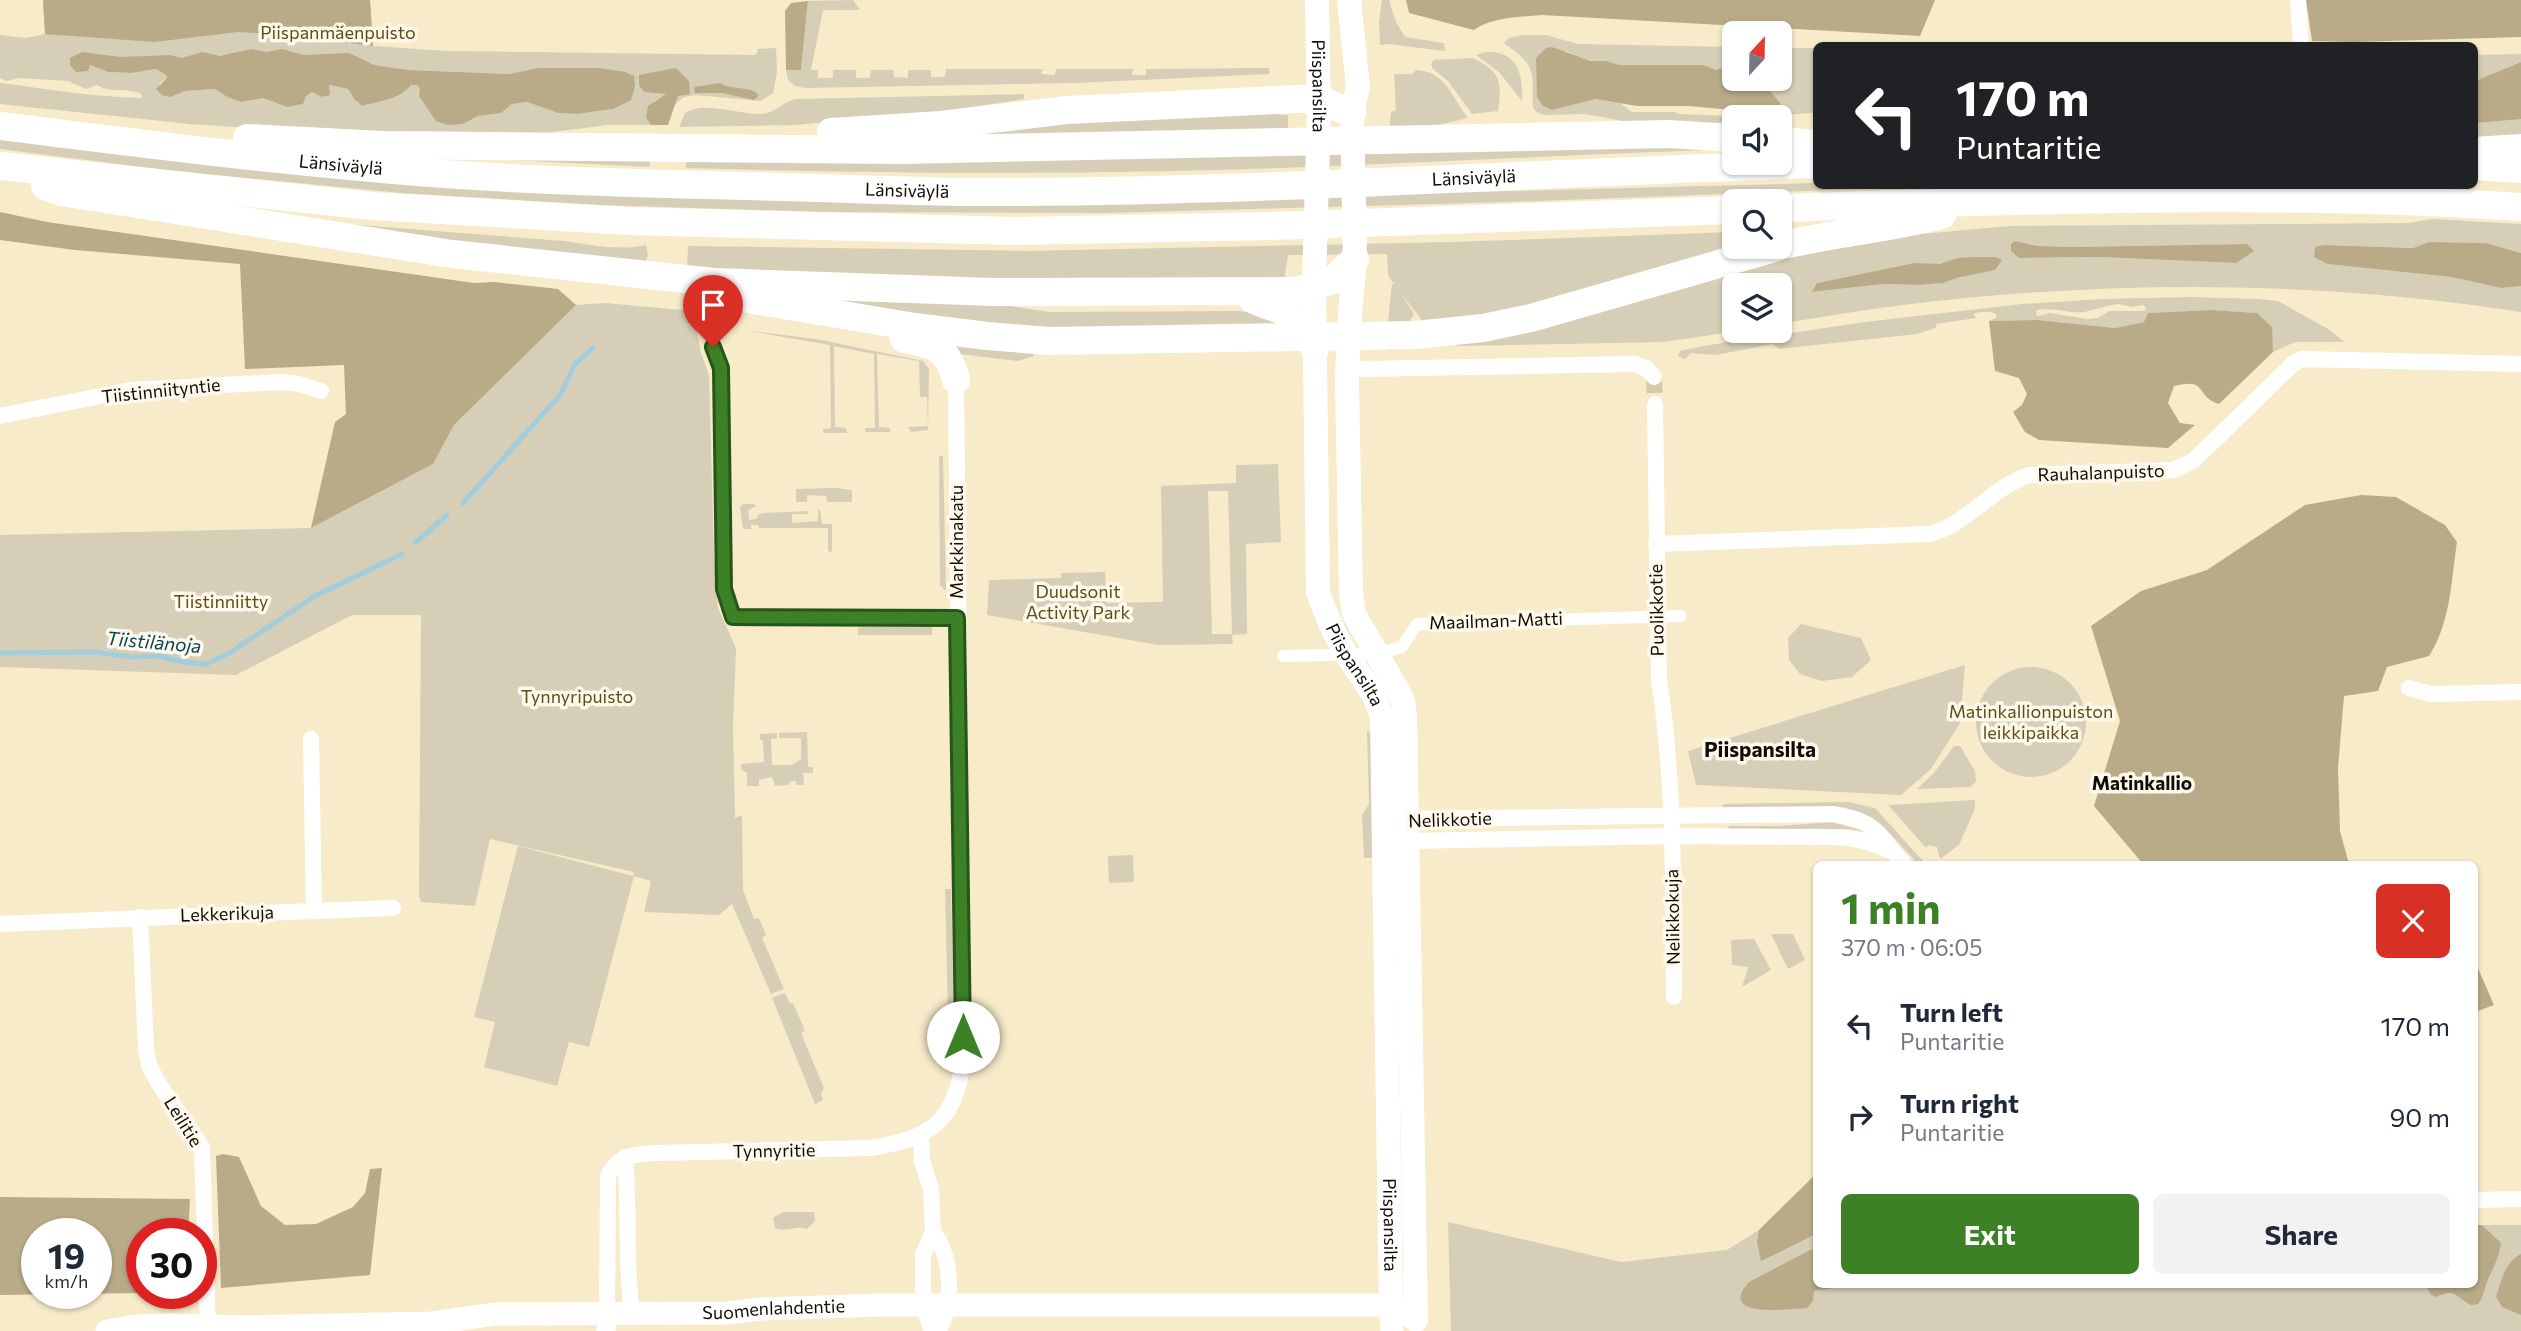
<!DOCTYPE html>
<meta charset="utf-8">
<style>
body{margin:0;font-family:Commissioner,sans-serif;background:#f2f2f3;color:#1f2937;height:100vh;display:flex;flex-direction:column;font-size:26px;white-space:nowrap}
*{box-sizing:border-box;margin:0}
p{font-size:23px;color:#747a83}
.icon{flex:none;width:38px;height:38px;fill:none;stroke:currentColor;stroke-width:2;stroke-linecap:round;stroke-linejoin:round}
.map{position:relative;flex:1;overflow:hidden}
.details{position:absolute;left:1813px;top:861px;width:665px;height:427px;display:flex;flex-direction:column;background:#fff;border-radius:10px;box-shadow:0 2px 5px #0004}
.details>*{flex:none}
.top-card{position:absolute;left:1813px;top:42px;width:665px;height:147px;border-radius:10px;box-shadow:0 2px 5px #0004;background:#202124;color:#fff;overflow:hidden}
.needle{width:46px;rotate:22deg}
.fabs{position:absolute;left:1722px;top:21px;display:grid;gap:14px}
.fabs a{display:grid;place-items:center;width:70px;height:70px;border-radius:10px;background:#fff;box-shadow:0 2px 5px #0004;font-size:35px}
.speed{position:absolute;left:21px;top:1218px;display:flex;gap:14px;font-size:35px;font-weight:700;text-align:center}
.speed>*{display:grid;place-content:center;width:91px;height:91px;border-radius:50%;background:#fff;box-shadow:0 2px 5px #0004;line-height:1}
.speed small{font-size:18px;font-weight:400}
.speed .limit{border:10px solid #d22;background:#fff;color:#111}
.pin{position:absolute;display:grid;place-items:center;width:60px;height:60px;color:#fff;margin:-72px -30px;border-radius:50% 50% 50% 0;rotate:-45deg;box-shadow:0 0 7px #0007}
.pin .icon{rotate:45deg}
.me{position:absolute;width:77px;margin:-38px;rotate:0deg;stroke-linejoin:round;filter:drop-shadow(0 0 5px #0008)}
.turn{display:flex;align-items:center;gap:24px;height:147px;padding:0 28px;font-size:32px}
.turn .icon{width:91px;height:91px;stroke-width:2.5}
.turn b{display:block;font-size:49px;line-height:60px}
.round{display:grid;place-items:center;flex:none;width:74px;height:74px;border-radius:10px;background:#f2f2f3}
.overview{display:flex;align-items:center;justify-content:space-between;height:119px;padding:0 28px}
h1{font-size:42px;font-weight:700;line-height:52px;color:#3c8125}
.primary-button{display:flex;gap:14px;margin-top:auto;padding:14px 28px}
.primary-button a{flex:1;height:80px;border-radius:10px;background:#3c8125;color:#fff;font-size:28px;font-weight:700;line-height:80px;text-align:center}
.primary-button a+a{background:#f2f2f3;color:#1f2937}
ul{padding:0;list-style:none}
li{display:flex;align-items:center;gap:21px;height:91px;padding:0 28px}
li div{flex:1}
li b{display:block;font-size:26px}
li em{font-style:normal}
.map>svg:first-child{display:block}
.green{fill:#d6ceb7;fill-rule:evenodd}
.forest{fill:#b9ab88;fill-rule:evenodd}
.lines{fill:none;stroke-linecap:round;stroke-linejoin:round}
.stream{stroke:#a2cddc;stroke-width:5}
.minor-tunnel{stroke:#d5caac;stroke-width:16;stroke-dasharray:16 8;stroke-linecap:butt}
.pedestrian{stroke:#fff;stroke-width:12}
.minor{stroke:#fff;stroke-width:16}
.tertiary{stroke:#fff;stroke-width:19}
.secondary{stroke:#fff;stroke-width:23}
.primary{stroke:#fff;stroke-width:24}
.motorway{stroke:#fff;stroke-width:28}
.route-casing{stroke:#275418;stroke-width:18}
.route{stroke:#3c8125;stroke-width:12}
.labels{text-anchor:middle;stroke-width:7;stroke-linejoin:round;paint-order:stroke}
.park-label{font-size:18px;fill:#614d10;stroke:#fef9ec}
.street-label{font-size:18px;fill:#100c03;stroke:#fef9ec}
.water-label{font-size:19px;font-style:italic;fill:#054656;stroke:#fef9ec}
.neighbourhood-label{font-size:19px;font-weight:bold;fill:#100c03;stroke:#fef9ec}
.quarter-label{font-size:21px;font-weight:bold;fill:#100c03;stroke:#fef9ec}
</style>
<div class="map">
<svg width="2521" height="1331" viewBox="0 0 2521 1331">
<rect width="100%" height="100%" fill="#f8ebca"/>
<path class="green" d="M43 0H370L373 46 446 51 756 55 758 49 776 48 777 72 773 93 761 101 695 95 684 97 674 105 678 96 685 93 689 81 654 94 661 92 667 94 654 101 646 118 651 125H607L545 133 276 130 190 124 0 104V83C48 89 93 97 142 98L141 94C127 87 111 94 97 85L86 89 68 81 20 78 7 81 0 78V35L26 38 45 34ZM89 65 380 66 408 70 509 74 529 70 613 109 577 114 558 113 527 102 512 104 501 113 478 116 463 124 436 121 417 85H411C399 100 380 101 362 106L354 99 348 89 328 85 330 95 322 97 312 92 287 107 263 98 241 102 227 97 215 89 185 91 171 97 159 84 167 78 166 75 156 69 132 73 108 72Z
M853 0 860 10H823L811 70H818V78H833V70H856V78H870L871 70H893L894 77 908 78V70H931V77H945L946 69H1043L1041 74 1055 75 1056 69H1133L1132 75H1146V69L1269 68V74L1076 83 805 88 795 86 788 80 786 70H801L808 1Z
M1382 0H1389L1396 22 1405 37 1444 43 1445 51 1388 44 1380 45 1379 23Z
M1522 35H1546L1578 44 1734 47V70L1726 67 1716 70 1704 65C1658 65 1608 72 1566 51L1538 74 1537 97 1552 110 1596 99 1620 103 1632 112H1675L1679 114 1758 117H1734V129L1634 123 1585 114 1546 115 1538 113 1533 108C1532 68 1537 67 1504 43L1509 38Z
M1780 48H1816V82L1813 95 1816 111 1812 113 1786 115 1764 84 1765 79H1780Z
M1485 52C1518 50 1523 74 1522 101L1499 72 1476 55Z
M2521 54V62L2475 81 2474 55Z
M1472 58C1501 71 1502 81 1498 111L1472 114 1448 81 1433 69 1431 64 1434 60Z
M1416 70C1446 71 1452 98 1468 118L1434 126 1389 130 1391 112 1396 110 1394 74H1412Z
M1024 94V99L945 111 796 125 679 127 685 113C703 100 740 115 762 114 776 113 783 101 796 99Z
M1269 114 1288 115V132L898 135 1062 121Z
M2513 118 2521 119V138H2475L2474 123Z
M0 138 293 173 1436 193 1816 183V186H1940L1508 202 1108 213 824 212 599 205 401 193 173 171 0 149Z
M1570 144 1734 149C1582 154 1431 163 1279 168 1081 175 883 174 686 168L687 155Z
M649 153 650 167 409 155Z
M2433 219 2521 224V253L2486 243 2429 242 2413 248 2324 245 2314 257 2327 264 2451 277 2501 288 2521 286V312C2274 274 2026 280 1780 324V285H1734V331H1738L1664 342 1457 346V341L1724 271 1867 239 2009 226 2408 223ZM2015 241 2038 246 2072 247 2246 244 2236 263 2098 257 2019 258ZM1913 263 1995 270 1957 278 1943 283 1918 285 1883 284 1813 292 1817 283Z
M308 221 564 241C590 245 620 251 646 245L648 255 644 267Z
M1734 232V247L1525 312 1416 323 1421 319 1401 293 1414 314 1392 350 1385 349 1392 284H1394L1388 275 1387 254 1288 255 1284 282 1056 285 687 270 688 246 1028 251 1452 242Z
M2189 297 2258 299 2278 301 2328 329 2345 342H2295L2273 352 2271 327 2257 313 2212 310 2149 313 2144 322 2115 328 2037 320 1989 321 1996 318 1997 315C1991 310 1983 312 1975 313L1974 314 1976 318 1937 324 1935 328 1917 334 1779 349 1773 344 1716 355 1691 353 1685 359 1678 356 1680 351 1703 346 1865 322 2022 304 2103 299ZM2119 304 2132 307 2143 305 2146 308 2145 311H2110L2097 318 2087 319 2050 313 2037 316 2036 312 2037 310C2054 307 2072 314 2084 312 2096 310 2106 305 2119 304Z
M820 298 996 304 1049 312 1237 311C1249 312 1268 313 1275 324L1009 331Z
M605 303 693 311 701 353 709 375 714 555 718 608 736 648 733 727 735 818 742 815 743 890 754 919 759 918 766 935 762 938 784 989 771 994 732 904 719 915 644 912 651 881 634 876 589 1047 569 1042 557 1086 484 1067 495 1022 474 1017 518 846 633 876 634 872 490 839 475 906 421 902 419 896 421 615H352L236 675 0 667V535L311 528 433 464 454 425 576 305Z
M744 330 816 339 923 361 929 369 928 430 911 432 908 427 928 426 927 397H920L919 361 877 354 879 427 890 428V432H865V428H875L874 354 834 346 835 427 846 428 847 433H823V429L831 428 830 345Z
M948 342 1029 348 1034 356 1018 361 959 354Z
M939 456H943L946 591 940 585Z
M1278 464 1281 542 1246 544 1247 634 1232 635 1233 644 1158 645 987 615 989 580 1061 578V573L1105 572 1107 603 1163 602 1161 486 1236 483V465ZM1208 491H1228L1232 634H1212Z
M836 488 852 490V502H827L826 496 807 495V502H796V489Z
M743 504H754L756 506 748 510 749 520 756 519 759 514 764 513 809 511 808 514H792V523L818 521V511L820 509 822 524H832V552L828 551V528H759L758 525H751V529H743L740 507Z
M1801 624 1861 638 1871 660 1852 677 1822 681 1800 674 1789 660 1788 638Z
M864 627H932V635H858V628Z
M1965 665 1960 723 1931 769 1901 795 1696 785 1688 751Z
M1976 722a55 55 0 1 1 110 0a55 55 0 1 1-110 0Z
M1367 731 1371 733 1374 858H1364L1362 815 1369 804Z
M807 732 808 767H813V773H803L804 785H797L796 781H790L789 785 775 786 772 777 759 780V786H747V773L741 769V764L764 762 763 741 760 739V734L777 733V738L771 739 772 765H792L801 759V738H779V733Z
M1954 746H1960L1975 771 1976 782 1970 787 1917 789 1934 773Z
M1975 800V808L1959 845 1940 859 1937 847 1929 845 1926 848 1888 805Z
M1849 802 1875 808 1923 861 1918 864 1884 827 1872 819 1722 808 1723 804Z
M1832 822 1867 832 1848 829H1728L1729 826H1777Z
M1133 855 1134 882 1109 883 1108 856Z
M945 889H951L954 1016H948Z
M1771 934H1793L1805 960 1788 969Z
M1754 939 1771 970 1742 987 1748 967 1732 965 1731 940Z
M785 993 790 1004 793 1003 805 1031 801 1033 824 1088 821 1094 823 1100 815 1104 772 998Z
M1816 1174V1284H2474L2475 1225H2521V1331H1451L1448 1222 1621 1262 1727 1250 1759 1230Z
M783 1212H814L815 1221 807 1229C796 1225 785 1233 775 1228L773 1218Z"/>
<path class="forest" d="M43 0H370L373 46 291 35 238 32 154 42 45 34Z
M1406 0H1935L1920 36 1542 15C1520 17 1492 17 1474 30L1409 13Z
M2306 0H2521V37L2355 42 2312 41Z
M808 1 801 70H786L785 11 791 3Z
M1552 47 1591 61H1606L1619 65H1704L1716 70 1726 67 1734 70V79H1765L1764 84 1780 103 1786 115 1689 106H1637L1596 99 1552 110 1543 106 1537 97 1536 58 1546 48Z
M251 49 267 52 282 49 303 55 349 53 374 65 408 70 509 74 539 68H600L625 72 634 76 635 86 631 100 613 109 577 114 558 113 527 102 512 104 501 113 478 116 463 124 448 125 436 121 419 96 420 90 417 85H411C399 100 380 101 362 106L354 99 348 89 329 85 330 95 322 97 312 92 306 96 303 104 287 107 263 98 241 102 227 97 215 89 185 91 171 97 162 95 156 89 167 78 166 75 156 69 132 73 108 72 90 65 88 71 76 72 70 65V58L82 52 121 57 170 55 182 58 202 52 220 56Z
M2521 62V119L2475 123V81Z
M676 68 689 81 690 94 678 96 668 125H651L646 118 648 106 666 94 644 92 639 85V75Z
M720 83C733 91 749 85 759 95L754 100 722 93H695L694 87Z
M0 212 47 222 474 283 494 282 558 289 576 305 454 425 433 464 311 528 335 422 346 414 344 365 245 369 240 264 75 250 0 240Z
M2015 241 2038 246 2072 247 2247 244 2254 251 2236 263 2098 257 2019 258 2011 251V244Z
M2429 242 2486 243 2521 253V286L2501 288 2451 277 2327 264 2314 257 2315 247 2324 245 2413 248Z
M1975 257H1996L2002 260 1995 270 1957 278 1943 283 1918 285 1883 284 1812 292 1817 283 1914 263 1940 264 1958 258Z
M2212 310 2257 313 2272 327 2273 352 2219 404C2194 396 2209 377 2174 386L2168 403 2180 423 2195 425 2168 448 2039 440 2025 432 2013 412 2022 405 2027 394 2019 378 1995 371 1989 321 2037 320 2115 328 2144 322 2148 313Z
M2361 495 2396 497 2445 525 2457 542C2451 581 2451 622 2429 656L2387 667 2378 691 2344 696 2338 768 2340 831 2349 864H2143L2094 806 2120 721 2091 626 2141 591 2207 570 2305 505Z
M2474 965 2477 966 2494 1005 2475 1012Z
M223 1154 239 1157 261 1206 285 1225 316 1224 353 1207 365 1193 370 1169 382 1168 370 1275 221 1288 216 1156Z
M1816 1174V1234L1761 1261 1757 1242 1759 1230Z
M0 1197 190 1199 188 1234H142V1293L0 1295ZM37 1234H96V1293H37Z
M2475 1225H2482L2501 1243C2499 1259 2493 1267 2487 1282 2484 1290 2483 1298 2478 1304L2471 1305C2454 1296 2456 1288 2436 1297L2430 1294 2427 1287 2430 1285 2474 1284Z
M1816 1247V1284L1851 1285 1814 1291 1813 1301 1807 1308C1789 1309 1716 1319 1749 1282Z
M2521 1254V1315L2502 1307 2496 1297C2501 1282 2505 1261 2521 1254Z"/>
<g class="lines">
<path class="stream" d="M463 503 560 395 575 364 593 348
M416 542 447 515
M0 653 94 652 132 657 159 656 183 662 206 664 231 652 315 596 402 554"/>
<path class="minor-tunnel" d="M1654 377 1655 404"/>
<path class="pedestrian" d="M1283 656 1376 654 1402 647 1417 624 1681 616"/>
<path class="minor" d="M2298 0 2301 46
M713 347 721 368 724 588 733 617 957 618
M1362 369 1635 364 1647 369 1654 377
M1655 404 1659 680C1675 783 1673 893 1674 997
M0 416 131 390 281 382 299 384 321 391
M1656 544 1930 534C1968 524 1993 486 2030 475L2173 470 2193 461 2293 364 2302 359 2521 364
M2409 688 2431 694 2521 692
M1401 822 1406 819 1833 814C1878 821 1876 833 1904 864
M1401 839 1406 841 1672 836 1834 837C1855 837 1872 842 1890 851
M314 911 393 908
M140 917 146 1049 149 1065 157 1081 202 1147 208 1331
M0 924 314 911 311 739
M921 1134 922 1161 931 1189 933 1232 923 1254V1305L932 1331
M625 1157C628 1190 627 1224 628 1257 628 1276 631 1293 630 1313
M2474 1200 2521 1199
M933 1232C948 1249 951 1281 948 1304 947 1313 942 1323 939 1331
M607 1313 608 1176C618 1154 637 1154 659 1153L871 1148C931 1138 956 1122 963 1059L956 380"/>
<path class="tertiary" d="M606 1331 607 1313"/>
<g class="secondary">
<path d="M1391 1305 1392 1331"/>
<path id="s1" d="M107 1331 136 1326 170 1325 246 1327 433 1323 495 1314 728 1313 760 1309 881 1305H1391L1416 1320"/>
</g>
<g class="primary">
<path id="s2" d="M1317 0 1319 114 1314 281 1318 592C1326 615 1335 637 1348 657 1361 677 1379 697 1382 721L1391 1305"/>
<path d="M1349 0 1358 87 1352 113 1355 259 1349 325 1347 381 1351 593 1354 614 1397 689 1403 701 1405 716 1416 1320"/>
</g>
<g class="motorway">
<path id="s3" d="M0 126C127 142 254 158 382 169 515 181 650 184 784 187 860 189 936 193 1012 192 1280 191 1548 172 1816 164"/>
<path d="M831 132 941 125 1067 110 1296 99H1318L1352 113"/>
<path d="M247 138 383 145 902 150 1668 134 1734 138"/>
<path d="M1780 141 1816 144"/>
<path d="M2474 151 2521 148"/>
<path d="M0 166 372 206 630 221 1015 231 1272 226 1734 210"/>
<path d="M2474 166 2521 169"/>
<path d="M45 186 61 192 452 254 714 282 993 292 1296 291 1333 280 1355 259"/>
<path d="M1780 208C2026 200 2275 191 2521 207"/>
<path d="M1780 246C1833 233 1888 229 1942 215"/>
<path d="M742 298 915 327 987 336 1049 341 1415 335 1483 328 1531 318 1778 247"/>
<path d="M1252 299C1291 317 1295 305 1315 349"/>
<path d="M904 339C935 345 948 347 956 380"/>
</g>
</g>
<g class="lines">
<g class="route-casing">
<path id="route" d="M713 347 721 368 724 589 733 617 957 618 963 1037"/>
</g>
<use href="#route" class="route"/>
</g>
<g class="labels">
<g class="park-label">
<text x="338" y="39">Piispanmäenpuisto</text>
<text x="1078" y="598">Duudsonit<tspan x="1078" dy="21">Activity Park</tspan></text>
<text x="221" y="608">Tiistinniitty</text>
<text x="577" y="703">Tynnyripuisto</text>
<text x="2031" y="718">Matinkallionpuiston<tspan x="2031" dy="21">leikkipaikka</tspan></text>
</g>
<g class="street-label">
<text dy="6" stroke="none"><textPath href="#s2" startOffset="86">Piispansilta</textPath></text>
<text dy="6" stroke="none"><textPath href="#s3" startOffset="343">Länsiväylä</textPath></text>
<text dy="6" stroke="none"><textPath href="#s3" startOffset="1477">Länsiväylä</textPath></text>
<text dy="6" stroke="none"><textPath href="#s3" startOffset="910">Länsiväylä</textPath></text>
<text transform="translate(161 391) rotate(-6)" y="6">Tiistinniityntie</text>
<text transform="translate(2101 473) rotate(-2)" y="6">Rauhalanpuisto</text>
<text transform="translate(957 542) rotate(-90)" y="6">Markkinakatu</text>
<text transform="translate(1657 610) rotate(-91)" y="6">Puolikkotie</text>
<text transform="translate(1496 621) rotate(-2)" y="6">Maailman-Matti</text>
<text dy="6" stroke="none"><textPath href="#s2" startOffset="674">Piispansilta</textPath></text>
<text transform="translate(1450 820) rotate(-2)" y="6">Nelikkotie</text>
<text transform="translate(227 914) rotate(-2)" y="6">Lekkerikuja</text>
<text transform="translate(1673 917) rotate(-91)" y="6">Nelikkokuja</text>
<text transform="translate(183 1122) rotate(58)" y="6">Leilitie</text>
<text transform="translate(774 1151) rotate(-1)" y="6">Tynnyritie</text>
<text dy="6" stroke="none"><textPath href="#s2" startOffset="1241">Piispansilta</textPath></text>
<text dy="6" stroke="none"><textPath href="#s1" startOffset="668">Suomenlahdentie</textPath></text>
</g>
<g class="water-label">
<text transform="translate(154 642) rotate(5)" y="7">Tiistilänoja</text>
</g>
<g class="neighbourhood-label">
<text x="2142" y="790">Matinkallio</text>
</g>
<g class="quarter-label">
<text x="1760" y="757">Piispansilta</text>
</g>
</g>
</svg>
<div class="fabs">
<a><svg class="needle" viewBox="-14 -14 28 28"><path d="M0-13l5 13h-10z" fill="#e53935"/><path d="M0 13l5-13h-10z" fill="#747a83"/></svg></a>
<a><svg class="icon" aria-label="sound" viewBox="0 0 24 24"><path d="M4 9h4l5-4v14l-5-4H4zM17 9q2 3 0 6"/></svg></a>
<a><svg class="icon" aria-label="search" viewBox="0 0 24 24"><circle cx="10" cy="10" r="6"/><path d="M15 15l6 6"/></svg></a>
<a><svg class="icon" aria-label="layers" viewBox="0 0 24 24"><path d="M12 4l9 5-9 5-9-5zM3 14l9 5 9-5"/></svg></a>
</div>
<div class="speed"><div>19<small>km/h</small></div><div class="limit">30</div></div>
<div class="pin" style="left:713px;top:347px;background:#d93025"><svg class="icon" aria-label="arrive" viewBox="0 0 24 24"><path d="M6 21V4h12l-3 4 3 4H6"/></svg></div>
<svg class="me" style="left:963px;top:1037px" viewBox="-20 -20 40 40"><circle r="19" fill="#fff"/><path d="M0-13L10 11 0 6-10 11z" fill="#3c8125"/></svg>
<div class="top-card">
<div class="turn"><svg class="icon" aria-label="left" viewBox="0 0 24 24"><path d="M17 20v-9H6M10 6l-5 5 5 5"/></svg><div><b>170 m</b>Puntaritie</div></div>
</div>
<section class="details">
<div class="overview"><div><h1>1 min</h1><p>370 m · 06:05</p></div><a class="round" style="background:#d93025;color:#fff"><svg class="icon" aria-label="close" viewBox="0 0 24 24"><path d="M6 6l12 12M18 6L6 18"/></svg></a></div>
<ul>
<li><svg class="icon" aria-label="left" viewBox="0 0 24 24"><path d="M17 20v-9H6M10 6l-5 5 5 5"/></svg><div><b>Turn left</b><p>Puntaritie</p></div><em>170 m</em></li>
<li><svg class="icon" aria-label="right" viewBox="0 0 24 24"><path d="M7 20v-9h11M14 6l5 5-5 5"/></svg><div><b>Turn right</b><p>Puntaritie</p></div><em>90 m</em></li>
</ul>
<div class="primary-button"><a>Exit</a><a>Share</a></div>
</section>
</div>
